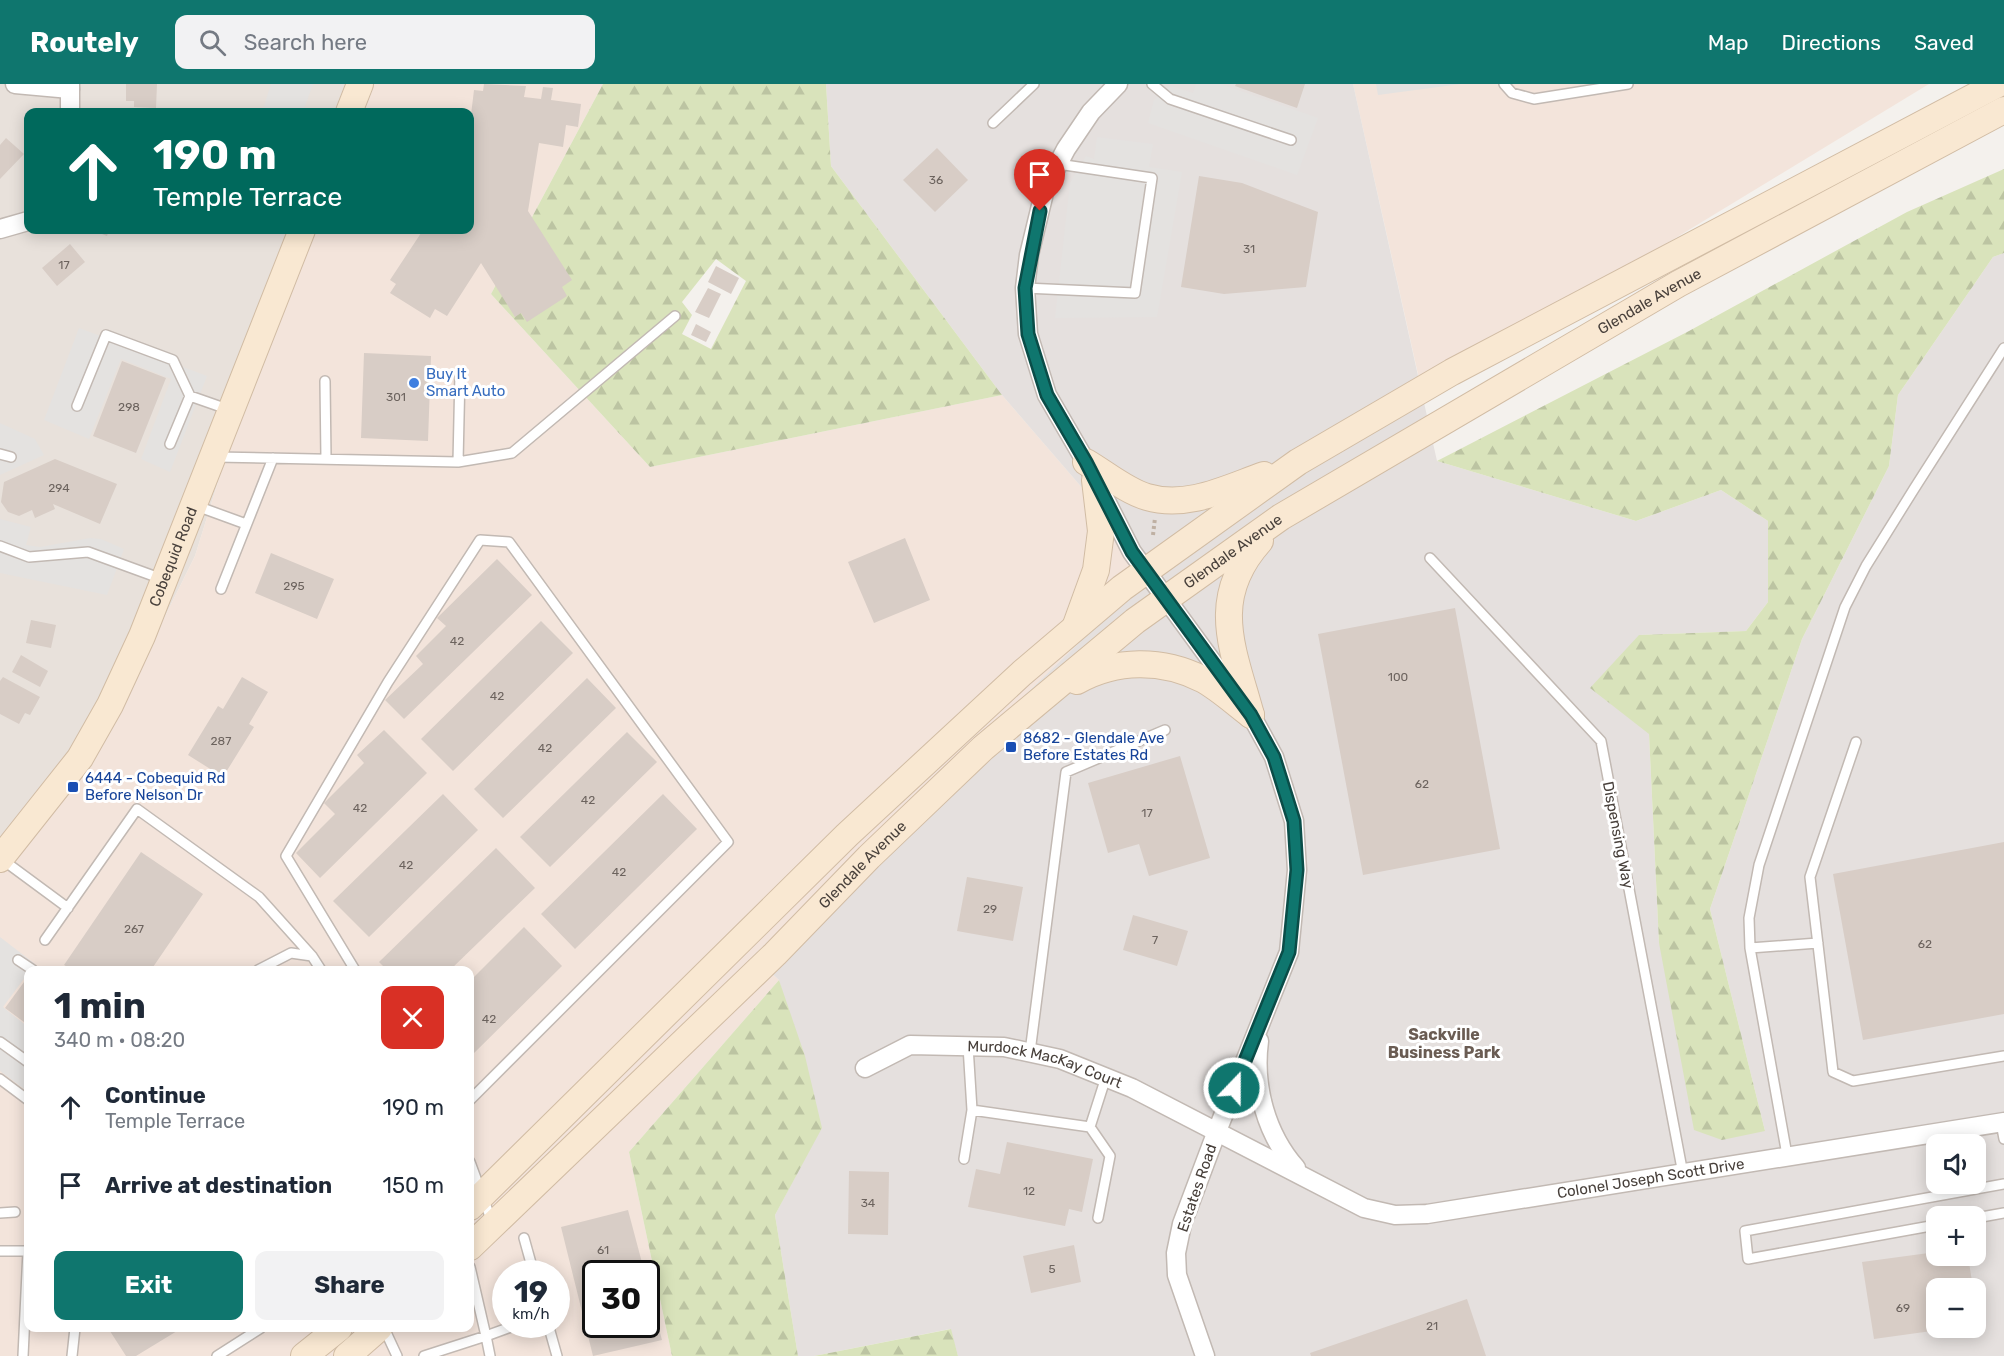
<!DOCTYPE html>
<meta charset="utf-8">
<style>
body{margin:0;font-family:Rubik,sans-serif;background:#f2f2f3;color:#1f2937;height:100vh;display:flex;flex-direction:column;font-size:22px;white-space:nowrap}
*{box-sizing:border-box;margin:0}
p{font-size:20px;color:#747a83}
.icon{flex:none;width:33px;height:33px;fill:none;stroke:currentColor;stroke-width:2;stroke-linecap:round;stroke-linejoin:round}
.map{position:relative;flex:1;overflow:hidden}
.sheet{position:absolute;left:24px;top:882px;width:450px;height:366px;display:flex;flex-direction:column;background:#fff;border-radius:12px;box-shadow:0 3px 15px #0003}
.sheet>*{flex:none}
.banner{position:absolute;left:24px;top:24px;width:450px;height:126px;border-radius:12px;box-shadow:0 3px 15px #0003;background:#00695c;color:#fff;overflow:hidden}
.controls{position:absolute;left:1926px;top:1050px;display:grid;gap:12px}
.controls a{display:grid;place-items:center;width:60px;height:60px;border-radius:12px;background:#fff;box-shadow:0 3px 15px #0003;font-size:30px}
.speed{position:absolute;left:492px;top:1176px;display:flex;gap:12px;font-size:30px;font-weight:700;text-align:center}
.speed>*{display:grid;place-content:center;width:78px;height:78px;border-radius:50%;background:#fff;box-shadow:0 3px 15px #0003;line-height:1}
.speed small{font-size:15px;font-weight:400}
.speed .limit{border:3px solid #111;border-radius:9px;background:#fff;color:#111}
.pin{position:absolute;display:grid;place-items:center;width:51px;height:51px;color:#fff;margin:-62px -26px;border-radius:50% 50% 50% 0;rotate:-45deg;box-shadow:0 0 6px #0007}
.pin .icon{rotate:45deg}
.me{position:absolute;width:66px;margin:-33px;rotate:22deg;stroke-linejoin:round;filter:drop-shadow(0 0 4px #0008)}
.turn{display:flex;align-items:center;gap:21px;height:126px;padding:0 30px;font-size:27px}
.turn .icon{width:78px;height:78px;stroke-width:2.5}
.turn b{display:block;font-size:42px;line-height:51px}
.round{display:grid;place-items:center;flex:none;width:63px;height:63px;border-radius:12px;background:#f2f2f3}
.headline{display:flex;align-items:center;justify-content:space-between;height:102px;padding:0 30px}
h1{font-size:36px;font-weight:700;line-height:45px}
.primary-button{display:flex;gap:12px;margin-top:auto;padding:12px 30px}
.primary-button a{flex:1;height:69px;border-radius:12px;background:#0f766e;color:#fff;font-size:24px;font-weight:700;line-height:69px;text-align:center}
.primary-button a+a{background:#f2f2f3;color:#1f2937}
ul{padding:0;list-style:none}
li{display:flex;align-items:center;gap:18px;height:78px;padding:0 30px}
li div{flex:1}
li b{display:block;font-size:22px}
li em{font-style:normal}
header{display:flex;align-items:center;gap:36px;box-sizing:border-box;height:84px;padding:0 30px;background:#0f766e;color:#fff}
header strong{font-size:28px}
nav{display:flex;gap:33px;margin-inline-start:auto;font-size:21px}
.search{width:420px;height:54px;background:#f2f2f3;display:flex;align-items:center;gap:15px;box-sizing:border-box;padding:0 21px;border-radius:12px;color:#747a83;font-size:22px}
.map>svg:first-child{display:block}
.residential{fill:#e8e1db}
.commercial{fill:#f3e4db;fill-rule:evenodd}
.industrial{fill:#e5e0de;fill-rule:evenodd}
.forest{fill:url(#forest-firs);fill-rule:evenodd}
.parking{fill:#e4e2e0}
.building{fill:#d8cdc6}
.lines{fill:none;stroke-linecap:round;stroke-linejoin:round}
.service-casing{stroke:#c2b9b3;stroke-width:12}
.minor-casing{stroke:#c2b9b3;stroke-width:21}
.secondary-casing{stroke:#d1bca4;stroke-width:28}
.path{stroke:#bfb0a3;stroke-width:4;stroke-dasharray:3 3;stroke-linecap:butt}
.service{stroke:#fff;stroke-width:9}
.minor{stroke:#fff;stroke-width:18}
.secondary{stroke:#f9e8d2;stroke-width:26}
.route-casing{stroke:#0a4d48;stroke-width:15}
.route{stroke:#0f766e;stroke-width:10}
.shop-dot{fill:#3f7fe0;stroke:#fff;stroke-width:2}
.transit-dot{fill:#1a4fb4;stroke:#fff;stroke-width:2}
.labels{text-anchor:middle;stroke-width:6;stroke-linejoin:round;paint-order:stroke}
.number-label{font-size:12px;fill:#6c635e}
.street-label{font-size:15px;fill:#48403b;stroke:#fff}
.shop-label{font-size:15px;fill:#366cbe;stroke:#fff;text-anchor:start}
.transit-label{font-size:15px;fill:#164399;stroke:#fff;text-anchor:start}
.neighbourhood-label{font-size:16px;font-weight:bold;fill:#6a5c53;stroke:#fff}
</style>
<header>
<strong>Routely</strong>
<div class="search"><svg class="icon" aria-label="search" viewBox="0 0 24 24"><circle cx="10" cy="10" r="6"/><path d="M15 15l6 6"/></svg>Search here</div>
<nav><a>Map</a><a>Directions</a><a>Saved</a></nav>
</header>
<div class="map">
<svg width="2004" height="1272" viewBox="0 0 2004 1272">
<defs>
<pattern id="forest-firs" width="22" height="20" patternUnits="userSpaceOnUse" patternTransform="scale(1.5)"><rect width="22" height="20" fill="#d9e3bb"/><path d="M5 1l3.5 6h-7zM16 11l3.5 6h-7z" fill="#bcc4a2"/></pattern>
</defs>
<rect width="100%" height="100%" fill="#f4f1ed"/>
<path class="residential" d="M0 0H360L349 28H28V146H305L262 256 195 472 102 659 0 787Z"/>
<path class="commercial" d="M360 0H603L491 210 650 383 1002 311 1154 487 753 872 779 896 629 1068 672 1272H0V787L102 659 195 472 262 256 305 146H470V28H349ZM28 886H470V1244H28ZM506 1190H556V1240H506ZM596 1190H646V1240H596Z
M1353 0H1929L1422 308Z"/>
<path class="industrial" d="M826 0H1353L1437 377 1636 437 1721 406 1768 437V518L1746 547 1639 551 1649 650 1659 859 1765 1047 1710 825 1802 555 1889 382 1898 311 1993 173 2004 169V1272H958L950 1245 814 1272H798L775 1131 821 1044 779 896 753 872 1154 487 1002 311 831 82ZM1936 1060H1976V1100H1936ZM1936 1132H1976V1172H1936ZM1936 1204H1976V1244H1936Z"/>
<path class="forest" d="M603 0H826L831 82 1002 311 650 383 491 210ZM716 175 746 197 711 265 682 250 692 231 682 218Z
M2004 85V169L1993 173 1898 311 1889 382 1802 555 1710 825 1765 1047 1722 1056 1694 1046 1659 859 1649 650 1590 604 1639 551 1746 547 1768 518V437L1721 406 1636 437 1437 377 1689 247 1907 128Z
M779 896 805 972 822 1044 775 1131 798 1272H672L629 1068Z
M951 1245 958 1272H814Z"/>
<path class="parking" d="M271 0H313L303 28H262Z
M1196 0H1220L1318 34 1297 91 1148 39 1154 16 1171 2 1193 9Z
M1376 0H1461L1378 11Z
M1097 53 1153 60 1149 83 1182 88 1157 233 1055 234 1070 99 1086 72 1094 75Z
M79 244 207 292 170 388 141 375 171 295 121 275 89 355 44 336Z
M0 339 35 355 44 371 0 391Z
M0 435 31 443 26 461 40 463 90 454 101 455 124 465 107 511 0 489Z
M0 853 35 880 3 923 28 943V1008L0 987Z"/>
<path class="building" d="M126 0H157L156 24 134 23V17H126Z
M484 0 526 2 524 13 541 15 543 3 553 4 551 16 581 20 578 43 566 41 563 63 539 59 528 127 572 196 562 203 567 212 527 238 521 229 515 233 481 179 447 232 435 225 430 234 390 209 396 200 390 196 423 146H470V39L474 6 483 7Z
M1236 0H1305L1297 24 1235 2Z
M6 54 24 70 0 95V61Z
M937 64 968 96 935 128 903 96Z
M1199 92 1242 99 1318 128 1306 203 1224 210 1181 203Z
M92 146H109L107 152Z
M70 160 85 178 57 202 42 184Z
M716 182 739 194 731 210 708 198Z
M708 204 721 210 709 234 695 228Z
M696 240 711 248 706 258 691 251Z
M364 269 431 272 428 357 361 354Z
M122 277 166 294 136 369 93 352Z
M55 375 117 400 100 440 53 420 55 425 35 434 32 426 19 432 8 428 1 418 4 398Z
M905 454 930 516 874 539 848 478Z
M271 469 334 495 317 535 255 509Z
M497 475 532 511 404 635 385 616 423 580 416 572 446 542 437 534Z
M1455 524 1500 765 1363 791 1318 550Z
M31 536 56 541 51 564 26 559Z
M541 537 573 569 453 687 421 655Z
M21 571 48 587 40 603 12 588Z
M3 593 40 613 30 631 25 629 19 640 0 630V597Z
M242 593 268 608 249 640 254 643 223 693 188 671 218 622 223 625Z
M587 594 616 624 503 734 474 705Z
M384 646 427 689 320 794 296 769 335 730 324 719 364 679 357 671Z
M627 648 657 678 550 783 520 753Z
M1180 672 1210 774 1149 792 1139 760 1108 769 1088 699Z
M443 710 478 746 369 853 333 817Z
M663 710 697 745 575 865 541 830Z
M2004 758V930L1863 956 1833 790Z
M496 764 535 804 450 886H387L379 878Z
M141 768 203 810 151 886H73L64 881Z
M967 793 1023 803 1013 857 957 847Z
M1133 831 1188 847 1177 882 1123 866Z
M524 843 562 882 470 973V897Z
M27 894 28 895V941L5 924Z
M1007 1058 1093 1075 1082 1128 1069 1125 1065 1142 968 1123 976 1085 1000 1090Z
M849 1087 889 1088 888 1151 848 1150Z
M628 1126 645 1190H596V1240H646L647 1200 662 1256 593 1272 561 1143Z
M1074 1161 1081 1198 1031 1209 1023 1172Z
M1936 1168V1172H1968L1973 1204H1936V1244L1946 1245 1874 1255 1862 1178Z
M1467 1215 1486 1272H1311L1310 1269Z
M108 1244H182L136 1272H126Z"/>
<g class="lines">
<g class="service-casing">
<path id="service" d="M1152 0 1170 15 1291 56
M1504 0 1512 9 1534 15 1628 0
M993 39 1034 0
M1025 204 1135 209 1152 94 1058 80
M325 297 326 375
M190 312 230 326
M77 322 106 251 173 276 190 312 170 360
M0 370 11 373
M216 373 458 378 460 289
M458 378 512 369 675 232
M194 421 246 440
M0 462 29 473 88 468 162 495
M1430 474 1601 657 1683 1090
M221 505 273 374
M1856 658 1810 793 1833 988 1853 997 2004 972
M3 776 68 824
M45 856 137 725 259 813 312 872 321 886
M1750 864 1818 859
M18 876 33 886
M258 886 291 869 312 872
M355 886 286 772 388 598 480 456 509 458 728 758 470 1016
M0 958 28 978
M968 962 972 1026 1090 1043 1106 993
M1030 968 1066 688 1165 646
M0 995 28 1016
M2001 1039 2004 1055
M1090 1043 1110 1072 1098 1134
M1787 1071 1750 864 1749 834 1759 781 1845 523 1866 482 1914 405 2004 264
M964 1075 972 1026
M470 1078 492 1138
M0 1129 15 1128
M1976 1134 2004 1129
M1936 1141 1748 1175 1745 1147 2004 1100
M524 1154 534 1190
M0 1167H28L23 1272
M470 1183 486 1252 519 1240
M548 1240 557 1272
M384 1244 397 1272
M72 1272 75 1244
M217 1272 261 1244
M424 1272 486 1252 490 1272"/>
</g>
<g class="minor-casing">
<g id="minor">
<path d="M15 0 70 5"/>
<path d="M1118 0 1091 28 1066 65 1045 105 1029 171 1025 204 1028 250 1047 311 1086 378 1132 468 1251 631 1274 673 1294 737 1297 786 1289 868 1217 1047 1182 1140 1176 1169 1177 1191 1205 1272"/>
<path d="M70 28V0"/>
<path d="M0 145 28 137"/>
<path d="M1259 957C1253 1002 1266 1050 1296 1084"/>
<path id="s1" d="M865 984 910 961 1004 963 1060 975 1132 1004 1364 1124 1395 1131 1427 1130 2004 1038"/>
</g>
</g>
<g class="secondary-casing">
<g id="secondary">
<path d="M349 28 360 0"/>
<path d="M1086 378C1105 389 1126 407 1147 413 1187 425 1227 404 1264 391"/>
<path d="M1076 541 1096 486 1101 447 1095 396"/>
<path d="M1077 597C1116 575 1162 575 1202 595 1219 604 1235 619 1251 631"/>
<path d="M1251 631C1233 565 1208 515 1260 457"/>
<path id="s2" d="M0 775 80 674 110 621 142 552 302 146"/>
<path d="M470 1123 847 751 1022 589 1122 504 1298 378 1452 288 1998 0"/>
<path id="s3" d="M470 1163 775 870 869 773 983 664 1135 537 1281 433 1678 200 2004 26"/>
<path d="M304 1272 339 1244"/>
<path d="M347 1272 379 1244"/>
</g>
</g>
<path class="path" d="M1153 451 1155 434"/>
<use href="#service" class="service"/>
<use href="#minor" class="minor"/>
<use href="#secondary" class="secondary"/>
</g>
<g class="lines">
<g class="route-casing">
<path id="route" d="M1040 127 1025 204 1028 250 1047 311 1086 378 1132 468 1251 631 1274 673 1294 737 1297 786 1289 868 1234 1004"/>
</g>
<use href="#route" class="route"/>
</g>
<circle class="shop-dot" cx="414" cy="299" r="6"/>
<g class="transit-dot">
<rect x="1005" y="657" width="12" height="12" rx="3"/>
<rect x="67" y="697" width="12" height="12" rx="3"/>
</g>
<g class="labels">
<g class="number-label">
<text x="936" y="100">36</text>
<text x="1249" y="169">31</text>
<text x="64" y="185">17</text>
<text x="396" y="317">301</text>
<text x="129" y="327">298</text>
<text x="59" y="408">294</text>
<text x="294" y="506">295</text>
<text x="457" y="561">42</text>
<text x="1398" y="597">100</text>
<text x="497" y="616">42</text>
<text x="221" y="661">287</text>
<text x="545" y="668">42</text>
<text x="1422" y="704">62</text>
<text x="588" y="720">42</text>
<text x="360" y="728">42</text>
<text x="1147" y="733">17</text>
<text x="406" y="785">42</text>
<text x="619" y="792">42</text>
<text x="990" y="829">29</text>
<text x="134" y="849">267</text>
<text x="1155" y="860">7</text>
<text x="1925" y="864">62</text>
<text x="489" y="939">42</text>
<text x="1029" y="1111">12</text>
<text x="868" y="1123">34</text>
<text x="603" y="1170">61</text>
<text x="1052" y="1189">5</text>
<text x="1903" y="1228">69</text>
<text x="1432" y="1246">21</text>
</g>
<g class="street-label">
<text dy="5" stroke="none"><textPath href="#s3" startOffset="1520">Glendale Avenue</textPath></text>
<text dy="5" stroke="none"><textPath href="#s3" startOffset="1034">Glendale Avenue</textPath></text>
<text dy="5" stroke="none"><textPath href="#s2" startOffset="351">Cobequid Road</textPath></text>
<text transform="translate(1618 751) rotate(79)" y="5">Dispensing Way</text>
<text dy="5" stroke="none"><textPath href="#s3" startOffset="548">Glendale Avenue</textPath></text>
<text dy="5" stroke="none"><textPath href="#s1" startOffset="188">Murdock MacKay Court</textPath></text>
<text dy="5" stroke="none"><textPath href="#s1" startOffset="831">Colonel Joseph Scott Drive</textPath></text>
<text transform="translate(1197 1104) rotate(-71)" y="5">Estates Road</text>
</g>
<g class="shop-label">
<text x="426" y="295">Buy It<tspan x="426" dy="17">Smart Auto</tspan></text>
</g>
<g class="transit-label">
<text x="1023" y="659">8682 - Glendale Ave<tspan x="1023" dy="17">Before Estates Rd</tspan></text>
<text x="85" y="699">6444 - Cobequid Rd<tspan x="85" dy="17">Before Nelson Dr</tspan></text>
</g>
<g class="neighbourhood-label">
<text x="1444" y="956">Sackville<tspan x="1444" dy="18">Business Park</tspan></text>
</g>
</g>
</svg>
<div class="controls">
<a><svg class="icon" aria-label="sound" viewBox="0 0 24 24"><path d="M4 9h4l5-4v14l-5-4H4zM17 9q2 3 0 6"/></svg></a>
<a>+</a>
<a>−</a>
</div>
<div class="speed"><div>19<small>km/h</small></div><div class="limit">30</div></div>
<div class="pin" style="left:1040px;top:127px;background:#d93025"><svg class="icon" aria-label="arrive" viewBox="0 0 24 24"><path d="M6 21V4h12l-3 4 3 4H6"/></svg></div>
<svg class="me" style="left:1234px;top:1004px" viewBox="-20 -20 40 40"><circle r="17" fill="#0f766e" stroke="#fff" stroke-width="3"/><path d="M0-11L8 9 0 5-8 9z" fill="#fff"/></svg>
<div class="banner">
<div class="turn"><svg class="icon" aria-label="ahead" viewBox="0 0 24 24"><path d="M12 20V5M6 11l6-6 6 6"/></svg><div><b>190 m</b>Temple Terrace</div></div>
</div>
<section class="sheet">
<div class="headline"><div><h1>1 min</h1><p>340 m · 08:20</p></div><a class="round" style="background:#d93025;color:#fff"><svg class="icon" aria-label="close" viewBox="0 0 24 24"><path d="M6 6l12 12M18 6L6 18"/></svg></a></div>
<ul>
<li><svg class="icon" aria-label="ahead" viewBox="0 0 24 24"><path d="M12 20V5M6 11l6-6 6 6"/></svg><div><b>Continue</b><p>Temple Terrace</p></div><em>190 m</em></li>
<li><svg class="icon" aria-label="arrive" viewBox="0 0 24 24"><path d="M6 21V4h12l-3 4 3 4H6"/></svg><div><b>Arrive at destination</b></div><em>150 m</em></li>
</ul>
<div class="primary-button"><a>Exit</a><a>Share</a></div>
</section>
</div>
